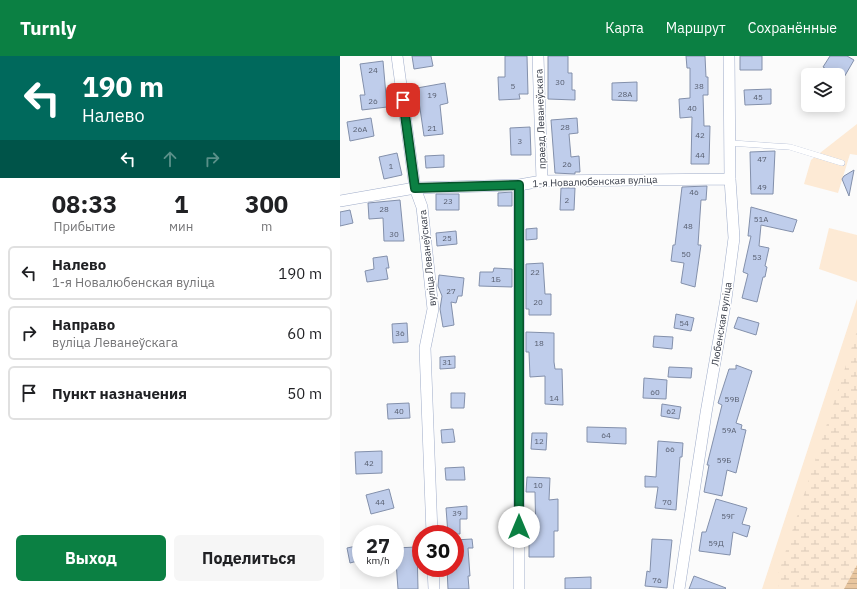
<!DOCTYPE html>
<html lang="ru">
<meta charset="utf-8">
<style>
body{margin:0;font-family:"IBM Plex Sans",sans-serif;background:#f6f6f6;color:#202124;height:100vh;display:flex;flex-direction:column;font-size:15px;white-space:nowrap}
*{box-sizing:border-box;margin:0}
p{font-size:13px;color:#757577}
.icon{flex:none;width:22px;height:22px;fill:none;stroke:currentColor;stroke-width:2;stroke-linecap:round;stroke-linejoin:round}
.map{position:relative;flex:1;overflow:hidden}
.details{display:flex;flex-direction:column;background:#fff;width:340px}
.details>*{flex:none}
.hud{background:#00695c;color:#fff;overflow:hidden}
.controls{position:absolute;left:461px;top:12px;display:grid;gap:8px}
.controls a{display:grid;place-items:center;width:44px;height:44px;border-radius:6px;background:#fff;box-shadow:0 2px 10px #0003;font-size:20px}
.speed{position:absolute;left:12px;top:469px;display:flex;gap:8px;font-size:20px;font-weight:700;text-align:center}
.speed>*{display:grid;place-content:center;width:52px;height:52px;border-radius:50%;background:#fff;box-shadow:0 2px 10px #0003;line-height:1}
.speed small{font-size:10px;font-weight:400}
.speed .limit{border:6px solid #d22;background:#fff;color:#111}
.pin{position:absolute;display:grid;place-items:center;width:34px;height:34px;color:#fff;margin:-17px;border-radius:8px;box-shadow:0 2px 6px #0006}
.me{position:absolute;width:44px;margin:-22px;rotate:0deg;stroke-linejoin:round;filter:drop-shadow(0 0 3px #0008)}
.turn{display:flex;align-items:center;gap:14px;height:84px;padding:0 16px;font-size:18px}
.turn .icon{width:52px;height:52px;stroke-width:2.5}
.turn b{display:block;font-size:28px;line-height:34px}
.lanes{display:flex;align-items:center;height:38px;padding:0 16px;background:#0003;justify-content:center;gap:20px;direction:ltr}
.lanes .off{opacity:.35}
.eta{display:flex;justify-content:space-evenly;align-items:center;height:68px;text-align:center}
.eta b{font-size:24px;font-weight:700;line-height:28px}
.button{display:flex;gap:8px;margin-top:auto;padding:8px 16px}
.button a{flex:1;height:46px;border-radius:6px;background:#0b8043;color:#fff;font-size:16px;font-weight:700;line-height:46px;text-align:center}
.button a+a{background:#f6f6f6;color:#202124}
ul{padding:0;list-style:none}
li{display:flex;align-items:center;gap:12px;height:54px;margin:0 8px 6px;padding:0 8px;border:2px solid #e0e0e0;border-radius:6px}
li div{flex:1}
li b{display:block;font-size:15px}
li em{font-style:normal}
header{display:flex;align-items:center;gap:24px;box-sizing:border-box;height:56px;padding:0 20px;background:#0b8043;color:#fff}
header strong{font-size:19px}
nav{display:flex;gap:22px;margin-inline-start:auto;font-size:14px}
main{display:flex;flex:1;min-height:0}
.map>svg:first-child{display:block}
.grass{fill:#fdead5}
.wetland{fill:url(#wetland-marsh)}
.water{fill:url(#water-rules)}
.building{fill:#bfcdeb;stroke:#8390ab}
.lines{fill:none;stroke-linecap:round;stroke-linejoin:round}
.service-casing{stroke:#9facc9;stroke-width:6}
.minor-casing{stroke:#9facc9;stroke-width:12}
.service{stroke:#fff;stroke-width:5.5}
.minor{stroke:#fff;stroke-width:11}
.route-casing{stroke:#07532c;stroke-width:10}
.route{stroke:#0b8043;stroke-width:7}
.labels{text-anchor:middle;stroke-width:3;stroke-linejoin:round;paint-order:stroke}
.number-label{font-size:8px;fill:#565d6e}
.street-label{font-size:10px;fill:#333844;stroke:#fff}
</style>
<header>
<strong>Turnly</strong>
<nav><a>Карта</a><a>Маршрут</a><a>Сохранённые</a></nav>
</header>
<main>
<section class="details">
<div class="hud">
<div class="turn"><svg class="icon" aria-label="left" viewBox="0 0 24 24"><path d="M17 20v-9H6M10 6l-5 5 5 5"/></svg><div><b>190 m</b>Налево</div></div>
<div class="lanes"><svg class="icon" aria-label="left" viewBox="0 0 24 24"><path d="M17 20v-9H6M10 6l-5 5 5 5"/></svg><svg class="icon off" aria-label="ahead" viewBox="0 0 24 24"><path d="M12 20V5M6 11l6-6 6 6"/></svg><svg class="icon off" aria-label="right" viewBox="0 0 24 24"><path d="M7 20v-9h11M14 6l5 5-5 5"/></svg></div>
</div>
<div class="eta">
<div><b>08:33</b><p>Прибытие</p></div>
<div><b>1</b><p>мин</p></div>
<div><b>300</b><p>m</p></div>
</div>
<ul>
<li><svg class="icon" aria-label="left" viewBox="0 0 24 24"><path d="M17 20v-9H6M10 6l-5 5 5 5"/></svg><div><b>Налево</b><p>1-я Новалюбенская вуліца</p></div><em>190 m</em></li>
<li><svg class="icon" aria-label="right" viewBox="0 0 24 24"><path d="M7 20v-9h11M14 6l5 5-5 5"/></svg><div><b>Направо</b><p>вуліца Леванеўскага</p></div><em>60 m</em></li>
<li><svg class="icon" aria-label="arrive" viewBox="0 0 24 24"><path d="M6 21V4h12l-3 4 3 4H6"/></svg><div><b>Пункт назначения</b></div><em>50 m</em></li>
</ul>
<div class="button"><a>Выход</a><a>Поделиться</a></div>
</section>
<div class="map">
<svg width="517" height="533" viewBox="0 0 517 533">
<defs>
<pattern id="wetland-marsh" width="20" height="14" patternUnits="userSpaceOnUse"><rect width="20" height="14" fill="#fdead5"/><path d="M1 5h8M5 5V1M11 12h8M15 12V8" fill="none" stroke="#d9c9b8"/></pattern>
<pattern id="water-rules" width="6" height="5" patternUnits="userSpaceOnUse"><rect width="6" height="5" fill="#e8c6a0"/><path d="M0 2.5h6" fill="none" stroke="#c7ab8b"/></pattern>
</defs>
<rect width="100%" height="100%" fill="#fbfbfb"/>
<path class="grass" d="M517 68V99L510 98 498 137 464 128 471 104Z
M489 172 517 179V226L479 213Z
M517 243V533H422Z"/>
<path class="wetland" d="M517 275V533H439L438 519Z"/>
<path class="water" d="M517 509V533H504Z"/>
<path class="building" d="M72 0H91L93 10 74 13Z
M165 0H187L188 38H179L180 43 159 44 158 21H165Z
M208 0H228V17H232V34H235V44L208 43Z
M346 0H365L366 21H368V39H363L364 70H370L369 108H351L352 61 340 62 339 43 350 42V12H347Z
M400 0H422V14H400Z
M490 0H507L514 4 503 23 483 11Z
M43 5 47 51 22 54 20 39H25L20 8Z
M297 26V45L272 44V27Z
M105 27 108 47 100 49 103 78 84 80 77 32Z
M431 33V48L405 49 404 34Z
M31 62 34 80 10 85 7 66Z
M237 62 238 77 229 78 231 101 239 100 240 116H235V118L215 117 211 64Z
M190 71 191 99H171L170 72Z
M435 95 433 138H411L410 96Z
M57 97 62 119 44 123 39 101Z
M104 99V111L86 112 85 100Z
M514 114 509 140 502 123 504 120Z
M367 130 366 144H361L358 189H361L355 231 341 227 344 207 331 205 333 189H335L342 131Z
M221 132H235L234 154H220Z
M172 136V150H158V137Z
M96 138H119V154H96Z
M60 144 64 185H44L43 162 29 163 28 147Z
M411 151 457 164 453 176 421 169 419 190 429 192 425 210 427 211 425 221H423L417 246 402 242 408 218 403 216 411 180H408Z
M10 154 13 167 0 170V156Z
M197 172V183L186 184V173Z
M116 175 117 188 97 190 96 177Z
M47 200 49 212H46L48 223 27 226 25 215 34 213 33 202Z
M203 207 205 238H211V259H189V253H186V208Z
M154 212 172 213V231L139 230 140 216H153Z
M99 219 124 222 122 240H118L116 247 111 246 114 269 103 271 100 253 102 240 98 230Z
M336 258 354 262 351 275 334 272Z
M398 261 419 267 416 279 394 272Z
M67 267 68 286 53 287 52 268Z
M186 276 214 277V306L215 313H222L223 349 205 348V320L190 321 189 296H186Z
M314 280 333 281 332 293 313 291Z
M115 300V312L100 313V301Z
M396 309 412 315 396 367 402 369 401 373 406 374 396 417 387 414 382 440 364 436 369 409H367L382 349 378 347 389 313H396Z
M329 311 352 312 351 322 328 321Z
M304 322 327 324 326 343 303 342Z
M111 337H125L124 352H111Z
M69 347 70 362 48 363 47 348Z
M322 348 341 351 339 363 321 360Z
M247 371 286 372V388L247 386Z
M113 373 115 386 102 387 101 374Z
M192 377H207L206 394 191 393Z
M318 385 343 387 342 401H340L336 454 315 452 318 431H305V420L316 421Z
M42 395V417L16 418 15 396Z
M124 411 125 424H106L105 412Z
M187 421 210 422 209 444 218 443V475H214V501H189V484L196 483 195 436H186Z
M49 433 54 452 31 458 26 439Z
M376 443 407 452 402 468 410 470 407 481 393 476 390 499 359 495 362 476H366Z
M127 450V463H120V478H108L106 452Z
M132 483 133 492H128L130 520H128L129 533H108L107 512H115V484Z
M312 483 332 484 327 532 305 530 307 515 310 516Z
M21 489V504L10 507 7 492Z
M77 491 78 533H58L55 492Z
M354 520 386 532 385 533H349Z
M251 521V533H225V522Z"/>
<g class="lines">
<g class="service-casing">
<path id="service" d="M390 87 450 91 502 107"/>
</g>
<g class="minor-casing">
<path id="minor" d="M57 0 75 132 82 151 93 253 85 292 92 478
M198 0 202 125
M179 129V533
M0 145 75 132 179 129 202 125 390 123
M93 512 94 533
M339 533 366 357 386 243 394 182 390 123 389 0"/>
</g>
<use href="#service" class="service"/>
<use href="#minor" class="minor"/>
</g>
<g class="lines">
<g class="route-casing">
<path id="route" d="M63 44 75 132 179 129V471"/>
</g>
<use href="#route" class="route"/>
</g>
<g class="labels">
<g class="number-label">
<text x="33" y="17">24</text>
<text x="220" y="29">30</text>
<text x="173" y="33">5</text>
<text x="359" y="33">38</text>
<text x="285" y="41">28А</text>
<text x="92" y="42">19</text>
<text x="418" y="44">45</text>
<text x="33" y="48">26</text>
<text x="352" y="55">40</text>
<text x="225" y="74">28</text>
<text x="92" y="75">21</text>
<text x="20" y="76">26А</text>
<text x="360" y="82">42</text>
<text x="180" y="88">3</text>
<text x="360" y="102">44</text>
<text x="422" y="106">47</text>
<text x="227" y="111">26</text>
<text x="51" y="113">1</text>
<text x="422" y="134">49</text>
<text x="354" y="139">46</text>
<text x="227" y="147">2</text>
<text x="108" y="148">23</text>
<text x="44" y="156">28</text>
<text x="421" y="166">51А</text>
<text x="348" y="173">48</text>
<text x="54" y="181">30</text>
<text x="107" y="185">25</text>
<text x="346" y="201">50</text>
<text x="417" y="204">53</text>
<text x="195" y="219">22</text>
<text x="156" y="226">1Б</text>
<text x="111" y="238">27</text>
<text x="198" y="249">20</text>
<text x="344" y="270">54</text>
<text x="60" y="280">36</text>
<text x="199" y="290">18</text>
<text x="107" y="309">31</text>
<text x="315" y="339">60</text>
<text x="214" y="345">14</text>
<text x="392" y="346">59В</text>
<text x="59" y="358">40</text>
<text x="331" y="358">62</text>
<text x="389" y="377">59А</text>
<text x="266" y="382">64</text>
<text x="199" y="388">12</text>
<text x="330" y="396">66</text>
<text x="384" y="407">59Б</text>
<text x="29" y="410">42</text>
<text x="198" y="432">10</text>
<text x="40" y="449">44</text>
<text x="327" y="449">70</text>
<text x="117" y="460">39</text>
<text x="388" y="463">59Г</text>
<text x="376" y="490">59Д</text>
<text x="317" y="527">76</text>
</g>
<g class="street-label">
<text transform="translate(200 63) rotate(-92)" y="4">праезд Леванеўскага</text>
<text transform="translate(255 125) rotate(-2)" y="4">1-я Новалюбенская вуліца</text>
<text transform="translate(87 202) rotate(-96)" y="4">вуліца Леванеўскага</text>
<text transform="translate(381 268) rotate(-81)" y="4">Любенская вуліца</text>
</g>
</g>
</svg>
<div class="controls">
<a><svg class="icon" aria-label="layers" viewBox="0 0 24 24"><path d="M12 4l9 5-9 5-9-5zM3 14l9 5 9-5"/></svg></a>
</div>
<div class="speed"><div>27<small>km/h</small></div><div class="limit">30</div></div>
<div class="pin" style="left:63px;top:44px;background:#d93025"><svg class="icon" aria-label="arrive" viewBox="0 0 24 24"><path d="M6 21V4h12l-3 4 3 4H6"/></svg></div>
<svg class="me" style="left:179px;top:471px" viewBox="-20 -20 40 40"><circle r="19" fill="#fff"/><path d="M0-13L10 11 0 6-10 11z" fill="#0b8043"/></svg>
</div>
</main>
